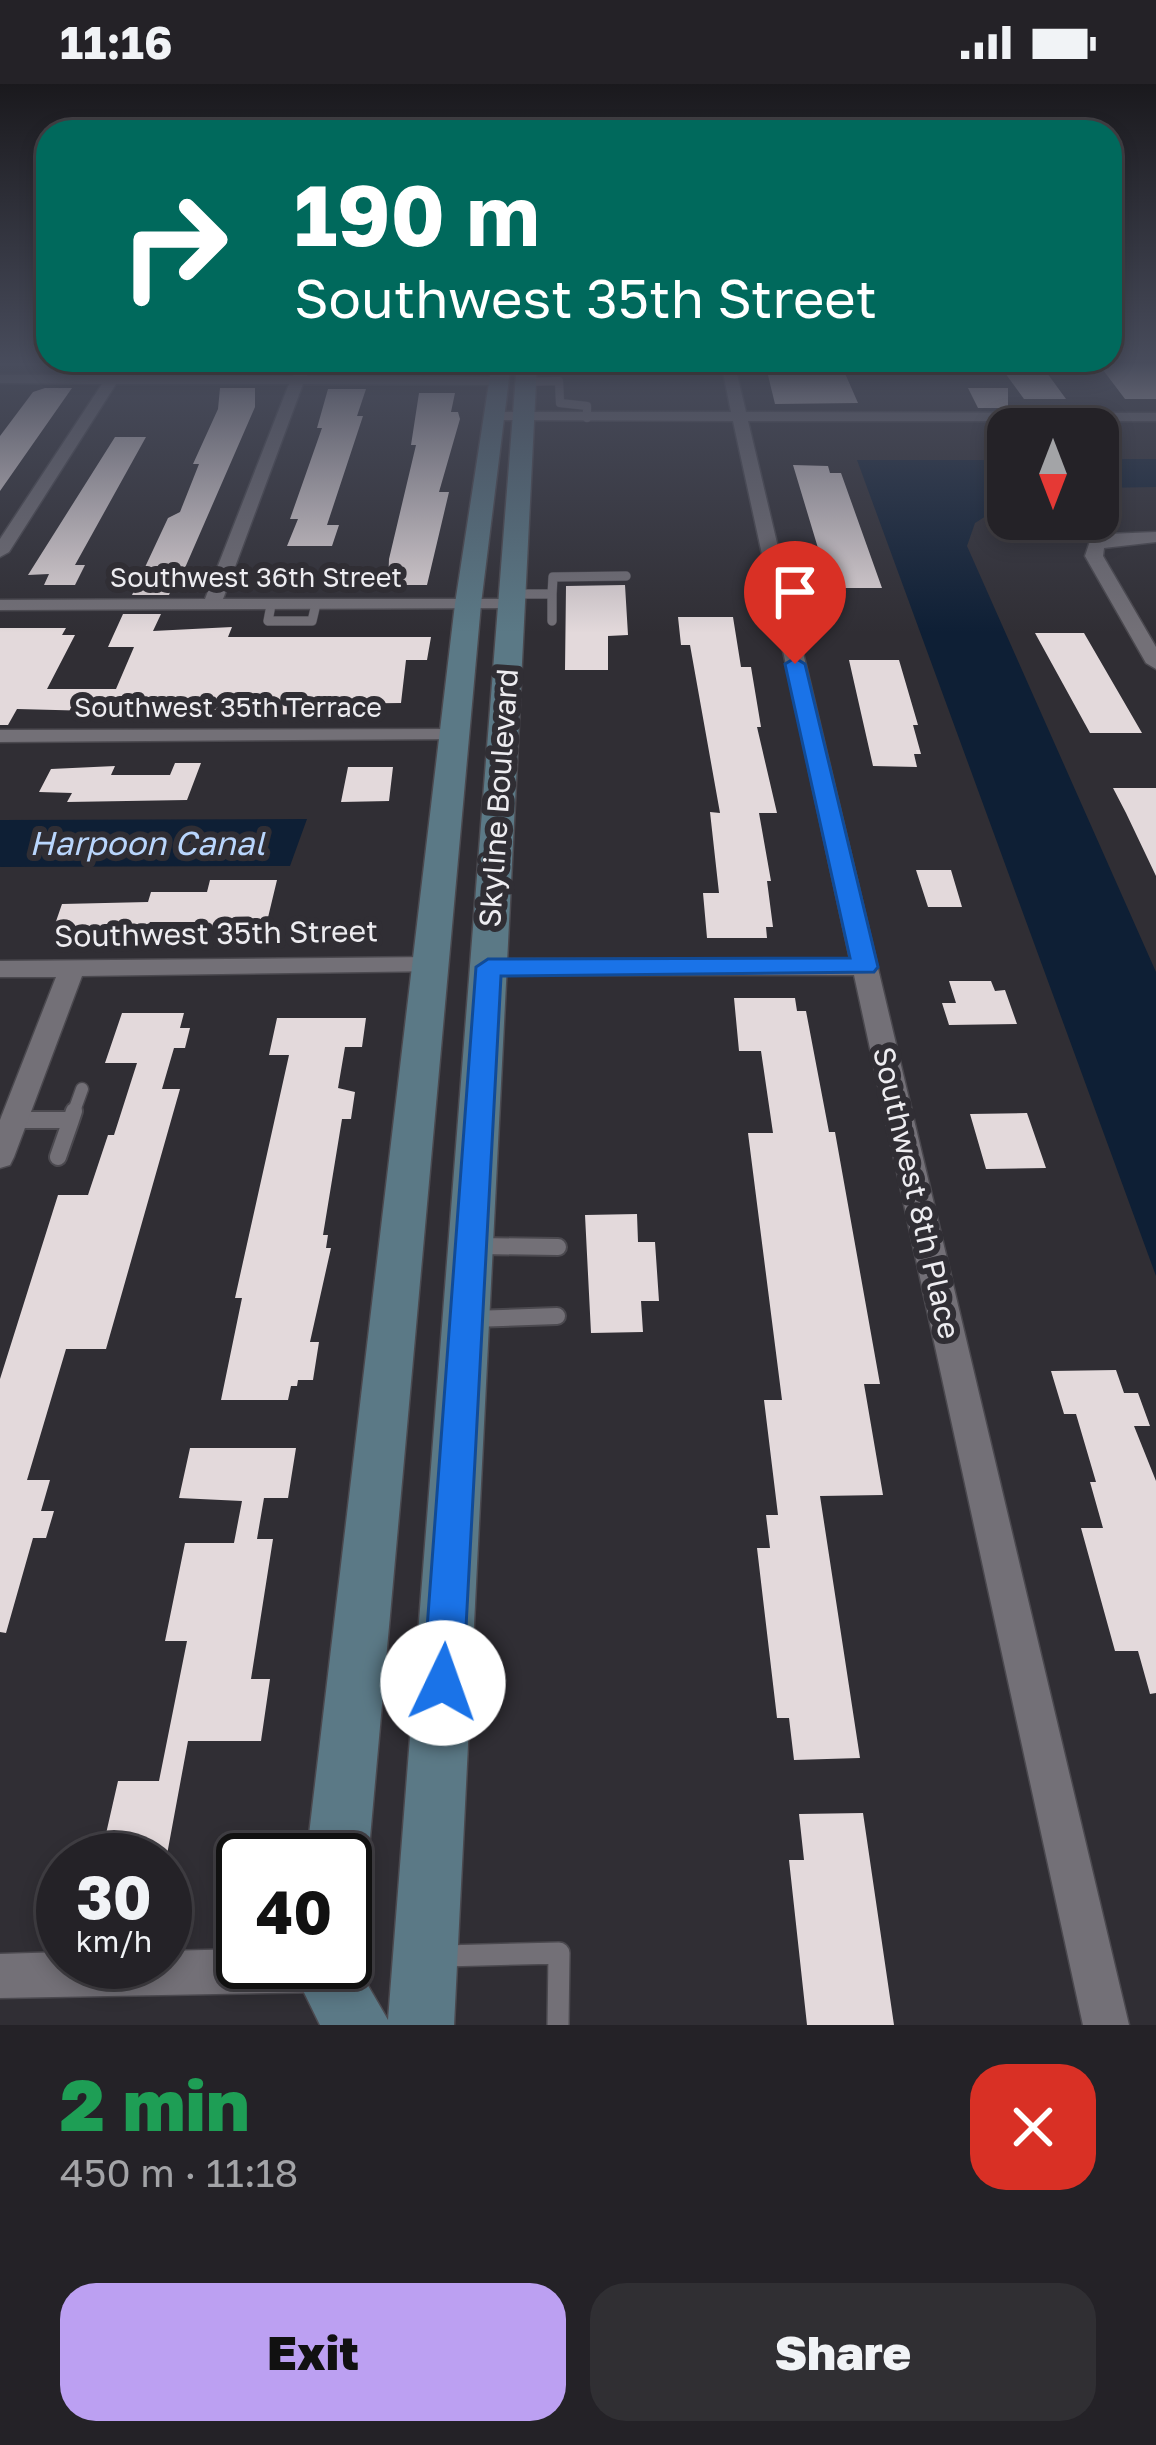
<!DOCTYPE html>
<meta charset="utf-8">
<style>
body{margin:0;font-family:"Golos Text",sans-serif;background:#302f33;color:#f1f3f6;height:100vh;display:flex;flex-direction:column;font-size:45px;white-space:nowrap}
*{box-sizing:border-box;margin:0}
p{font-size:39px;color:#a3a4a7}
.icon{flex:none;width:66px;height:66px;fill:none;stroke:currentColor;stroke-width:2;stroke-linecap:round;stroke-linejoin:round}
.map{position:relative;height:1941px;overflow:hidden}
.side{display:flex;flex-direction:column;background:#242227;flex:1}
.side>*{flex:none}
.hud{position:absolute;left:36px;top:36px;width:1086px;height:252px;border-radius:36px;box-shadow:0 6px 18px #0003,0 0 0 3px #413f44;background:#00695c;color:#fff;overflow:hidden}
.needle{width:78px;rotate:180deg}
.buttons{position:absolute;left:987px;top:324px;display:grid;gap:24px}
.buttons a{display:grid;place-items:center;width:132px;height:132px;border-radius:24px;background:#242227;box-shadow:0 6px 18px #0003,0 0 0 3px #413f44;font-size:60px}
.speed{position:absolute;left:36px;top:1749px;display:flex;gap:24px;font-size:60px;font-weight:700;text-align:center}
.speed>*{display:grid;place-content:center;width:156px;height:156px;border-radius:50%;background:#242227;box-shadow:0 6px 18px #0003,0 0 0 3px #413f44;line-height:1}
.speed small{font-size:30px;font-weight:400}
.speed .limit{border:6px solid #111;border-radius:18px;background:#fff;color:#111}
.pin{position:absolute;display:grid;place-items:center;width:102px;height:102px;color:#fff;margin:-123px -51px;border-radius:50% 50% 50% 0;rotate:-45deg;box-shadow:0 0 12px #0007}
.pin .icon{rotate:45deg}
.me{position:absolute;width:132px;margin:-66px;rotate:3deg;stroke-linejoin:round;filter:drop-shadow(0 0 9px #0008)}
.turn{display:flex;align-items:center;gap:42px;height:252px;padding:0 60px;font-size:54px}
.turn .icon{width:156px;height:156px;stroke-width:2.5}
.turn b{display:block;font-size:84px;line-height:102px}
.round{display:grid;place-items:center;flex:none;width:126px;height:126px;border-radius:36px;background:#302f33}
.overview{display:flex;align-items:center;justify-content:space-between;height:204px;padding:0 60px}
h1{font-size:72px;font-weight:800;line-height:90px;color:#1e9e55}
.button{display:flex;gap:24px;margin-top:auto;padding:24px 60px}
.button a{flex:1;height:138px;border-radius:36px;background:#bca0f2;color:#111;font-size:48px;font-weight:800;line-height:138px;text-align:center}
.button a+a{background:#302f33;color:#f1f3f6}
.status{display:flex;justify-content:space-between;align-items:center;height:84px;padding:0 60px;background:#242227;direction:ltr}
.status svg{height:33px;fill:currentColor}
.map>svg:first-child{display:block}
.water{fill:#0e1f35}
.building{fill:#e3d9db}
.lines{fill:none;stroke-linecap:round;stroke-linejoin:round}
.lane-far4-casing{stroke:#4b494f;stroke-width:9}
.lane-far3-casing{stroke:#4b494f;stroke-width:10}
.lane-far2-casing{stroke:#4b494f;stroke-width:15}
.lane-far1-casing{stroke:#4b494f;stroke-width:20}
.lane-casing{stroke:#4b494f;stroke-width:24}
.street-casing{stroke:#4b494f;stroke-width:3}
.secondary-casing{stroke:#4b494f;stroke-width:3}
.lane-far4{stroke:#737077;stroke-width:8}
.lane-far3{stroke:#737077;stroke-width:9}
.lane-far2{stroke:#737077;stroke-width:12}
.lane-far1{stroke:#737077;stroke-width:16}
.lane{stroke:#737077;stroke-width:21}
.street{fill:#737077;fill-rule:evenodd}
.secondary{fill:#5b7986;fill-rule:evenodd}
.route{fill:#1a73e8;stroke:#114b97;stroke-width:3}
.labels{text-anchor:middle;stroke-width:12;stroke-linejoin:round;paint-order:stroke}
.far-street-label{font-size:27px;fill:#edecf0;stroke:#302e34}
.street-label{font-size:30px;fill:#edecf0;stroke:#302e34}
.water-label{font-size:33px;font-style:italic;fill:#b9d6fd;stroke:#302e34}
</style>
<div class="status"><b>11:16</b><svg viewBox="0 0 49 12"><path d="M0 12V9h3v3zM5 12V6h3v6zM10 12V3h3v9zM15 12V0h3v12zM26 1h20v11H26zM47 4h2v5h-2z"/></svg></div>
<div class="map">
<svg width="1156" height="1941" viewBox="0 0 1156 1941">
<rect width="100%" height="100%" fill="#302e34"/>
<path class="water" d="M1098 375H1156V403L1098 404Z
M857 376H1008V418L975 439 967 462 1156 888V1192Z
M307 735 290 782 0 783V736Z"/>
<path class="building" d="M815 278H840L858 319 775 320 765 279Z
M997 278H1039L1066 315H1024Z
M1097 278H1156V315H1125Z
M45 304H72L0 407V352L33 308Z
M220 304H255V323L181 493H176L169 511H132L168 434 180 428 199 380H193L218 325Z
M968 304H1008V324H978Z
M328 305H366L357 332H363L327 441H339L332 462H287L298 435H290L322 344H317Z
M419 309H455L451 328H458L460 335 439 408H449L427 501H388L389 475 416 361H411Z
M115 353H146L75 481H85L75 501H44L49 490 28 491Z
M793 381 828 382 830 389H841L882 504H830Z
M625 501 628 551 608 552V586H565L566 502Z
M123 530H161L153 547 232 543 228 553H431L427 576H406L401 619 313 620 298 623 297 630 266 631 206 628 209 622H182L183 618 136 619 132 628 17 625 8 641H0V544H66L62 551H75L47 605H116L134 563H108Z
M678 533H733L741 583H751L761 643H757L777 729H759L771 797H767L773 843H766L767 854H707L703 809H719L710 728 720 729 690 561H681Z
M1035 549H1084L1142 649H1090Z
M849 576H899L918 641H913L921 670H914L917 683 873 682Z
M175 679H201L187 716 67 718 72 709 39 708 51 685 115 682 111 691H170Z
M348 683H393L389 717 341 718Z
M1113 704H1156V792L1126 729Z
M916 786H951L962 823H928Z
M210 796H277L265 846H195L197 838H150L145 845 53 846 62 820 148 818 151 808H207Z
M949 897H991L995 907 1005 906 1017 940 949 941 942 919H956Z
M734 914H795L797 927H806L829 1048H835L880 1300H864L883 1411 820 1412 860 1674 794 1676 789 1634H777L757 1464H770L766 1431H778L764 1316H782L748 1049H773L761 967H739Z
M122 929H184L180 944H190L185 964H174L162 1005H180L106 1265H66L27 1396H50L41 1427H54L46 1454H33L6 1549 0 1548V1295L58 1111H88L108 1051H114L137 979H105Z
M277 934H366L362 963H345L338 1004 355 1008 351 1035H342L323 1151H328L326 1164H331L310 1258H319L313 1296H298L297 1302H291L288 1316H221L242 1214H235L289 971H269Z
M1027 1029 1046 1084 986 1085 970 1030Z
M637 1130 638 1158H655L659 1217H641L643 1248 591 1249 585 1131Z
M1116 1286 1124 1309H1138L1150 1342H1134L1156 1397V1609L1150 1610 1138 1567H1115L1081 1444H1103L1090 1398H1096L1076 1330H1064L1051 1287Z
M190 1364H296L288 1414H264L257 1455H273L251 1595H270L261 1657H188L166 1776H100L118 1697H159L187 1557H165L185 1459H234L242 1417 179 1414Z
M863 1729 894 1941H807L789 1776H804L799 1730Z"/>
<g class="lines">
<g class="lane-far4-casing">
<path id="lane-far4" d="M526 298 559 297 560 319 587 322V334"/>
</g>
<g class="lane-far3-casing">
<path id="lane-far3" d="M512 510H552L553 493 626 492
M552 510V537
M271 521 268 537H312L316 520"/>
</g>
<g class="lane-far2-casing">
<path id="lane-far2" d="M73 1030 82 1005"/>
</g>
<g class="lane-far1-casing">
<path id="lane-far1" d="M14 1036H71L58 1073
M71 1036 74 1027
M479 1162 558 1163
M472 1235 557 1232"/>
</g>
<g class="lane-casing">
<path id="lane" d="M444 1872 559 1869 558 1941"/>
</g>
<g class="street-casing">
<path id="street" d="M299 278H312L307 292 500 293 507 297 500 301 303 300 223 515H512L521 520 518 524 0 526V516L205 515 289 300H116L9 468 0 473V455L102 300 0 299V291H107L118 281 125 285 121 291 293 292Z
M721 278H734L746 328 1156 329V337H748L1129 1941H1083L854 891H488L475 883 488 875H850L733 337 496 336 489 332 496 328H731Z
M1156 448V458L1104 464 1103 472 1156 563V585L1146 579 1085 472 1090 457 1108 450Z
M456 645 466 651 463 655 0 658V646Z
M432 873 441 875 445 881 441 887 82 892 14 1073 10 1081 0 1084V1036L56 893H0V877Z
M243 1865V1878H344L347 1886 341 1902 325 1908 0 1914V1870L63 1868V1878H165V1867Z"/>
</g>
<g class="secondary-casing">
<path id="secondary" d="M511 278 481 520 368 1776 359 1798 345 1804V1776H306L455 520 492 279Z
M517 278H537L454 1941H320L293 1886 296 1878H345V1862L388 1936Z"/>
</g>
<use href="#lane-far4" class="lane-far4"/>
<use href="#lane-far3" class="lane-far3"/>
<use href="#lane-far2" class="lane-far2"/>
<use href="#lane-far1" class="lane-far1"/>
<use href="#lane" class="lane"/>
<use href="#street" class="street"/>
<use href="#secondary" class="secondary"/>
</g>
<linearGradient id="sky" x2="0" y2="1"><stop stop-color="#1a191d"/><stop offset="0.51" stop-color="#484c5c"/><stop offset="1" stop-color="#484c5c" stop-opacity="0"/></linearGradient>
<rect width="1156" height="549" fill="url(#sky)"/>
<path class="route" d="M795 574 805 580 878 883 874 888 501 892 463 1599 457 1613 443 1619 429 1613 423 1599 476 883 488 875 850 874 785 580Z"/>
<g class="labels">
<g class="far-street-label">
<text x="256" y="503">Southwest 36th Street</text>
<text x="228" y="633">Southwest 35th Terrace</text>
</g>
<g class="street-label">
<text transform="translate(499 714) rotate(-86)" y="10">Skyline Boulevard</text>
<text transform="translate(216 850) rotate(-1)" y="10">Southwest 35th Street</text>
<text transform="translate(916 1109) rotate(77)" y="10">Southwest 8th Place</text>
</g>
<g class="water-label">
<text x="147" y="771">Harpoon Canal</text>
</g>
</g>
</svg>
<div class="buttons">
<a><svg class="needle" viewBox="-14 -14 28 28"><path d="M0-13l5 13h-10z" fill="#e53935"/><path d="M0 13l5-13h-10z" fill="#a3a4a7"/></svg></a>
</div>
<div class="speed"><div>30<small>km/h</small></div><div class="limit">40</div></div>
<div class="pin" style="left:795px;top:580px;background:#d93025"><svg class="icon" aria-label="arrive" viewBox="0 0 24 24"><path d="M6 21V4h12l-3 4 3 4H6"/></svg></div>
<svg class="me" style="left:443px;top:1599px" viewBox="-20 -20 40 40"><circle r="19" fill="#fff"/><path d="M0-13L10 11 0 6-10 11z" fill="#1a73e8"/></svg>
<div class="hud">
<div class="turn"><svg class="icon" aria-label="right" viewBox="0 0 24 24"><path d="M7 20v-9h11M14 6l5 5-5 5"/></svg><div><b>190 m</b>Southwest 35th Street</div></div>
</div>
</div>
<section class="side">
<div class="overview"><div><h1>2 min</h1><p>450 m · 11:18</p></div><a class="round" style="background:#d93025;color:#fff"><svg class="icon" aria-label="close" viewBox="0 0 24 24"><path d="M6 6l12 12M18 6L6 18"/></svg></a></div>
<div class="button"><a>Exit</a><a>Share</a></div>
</section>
